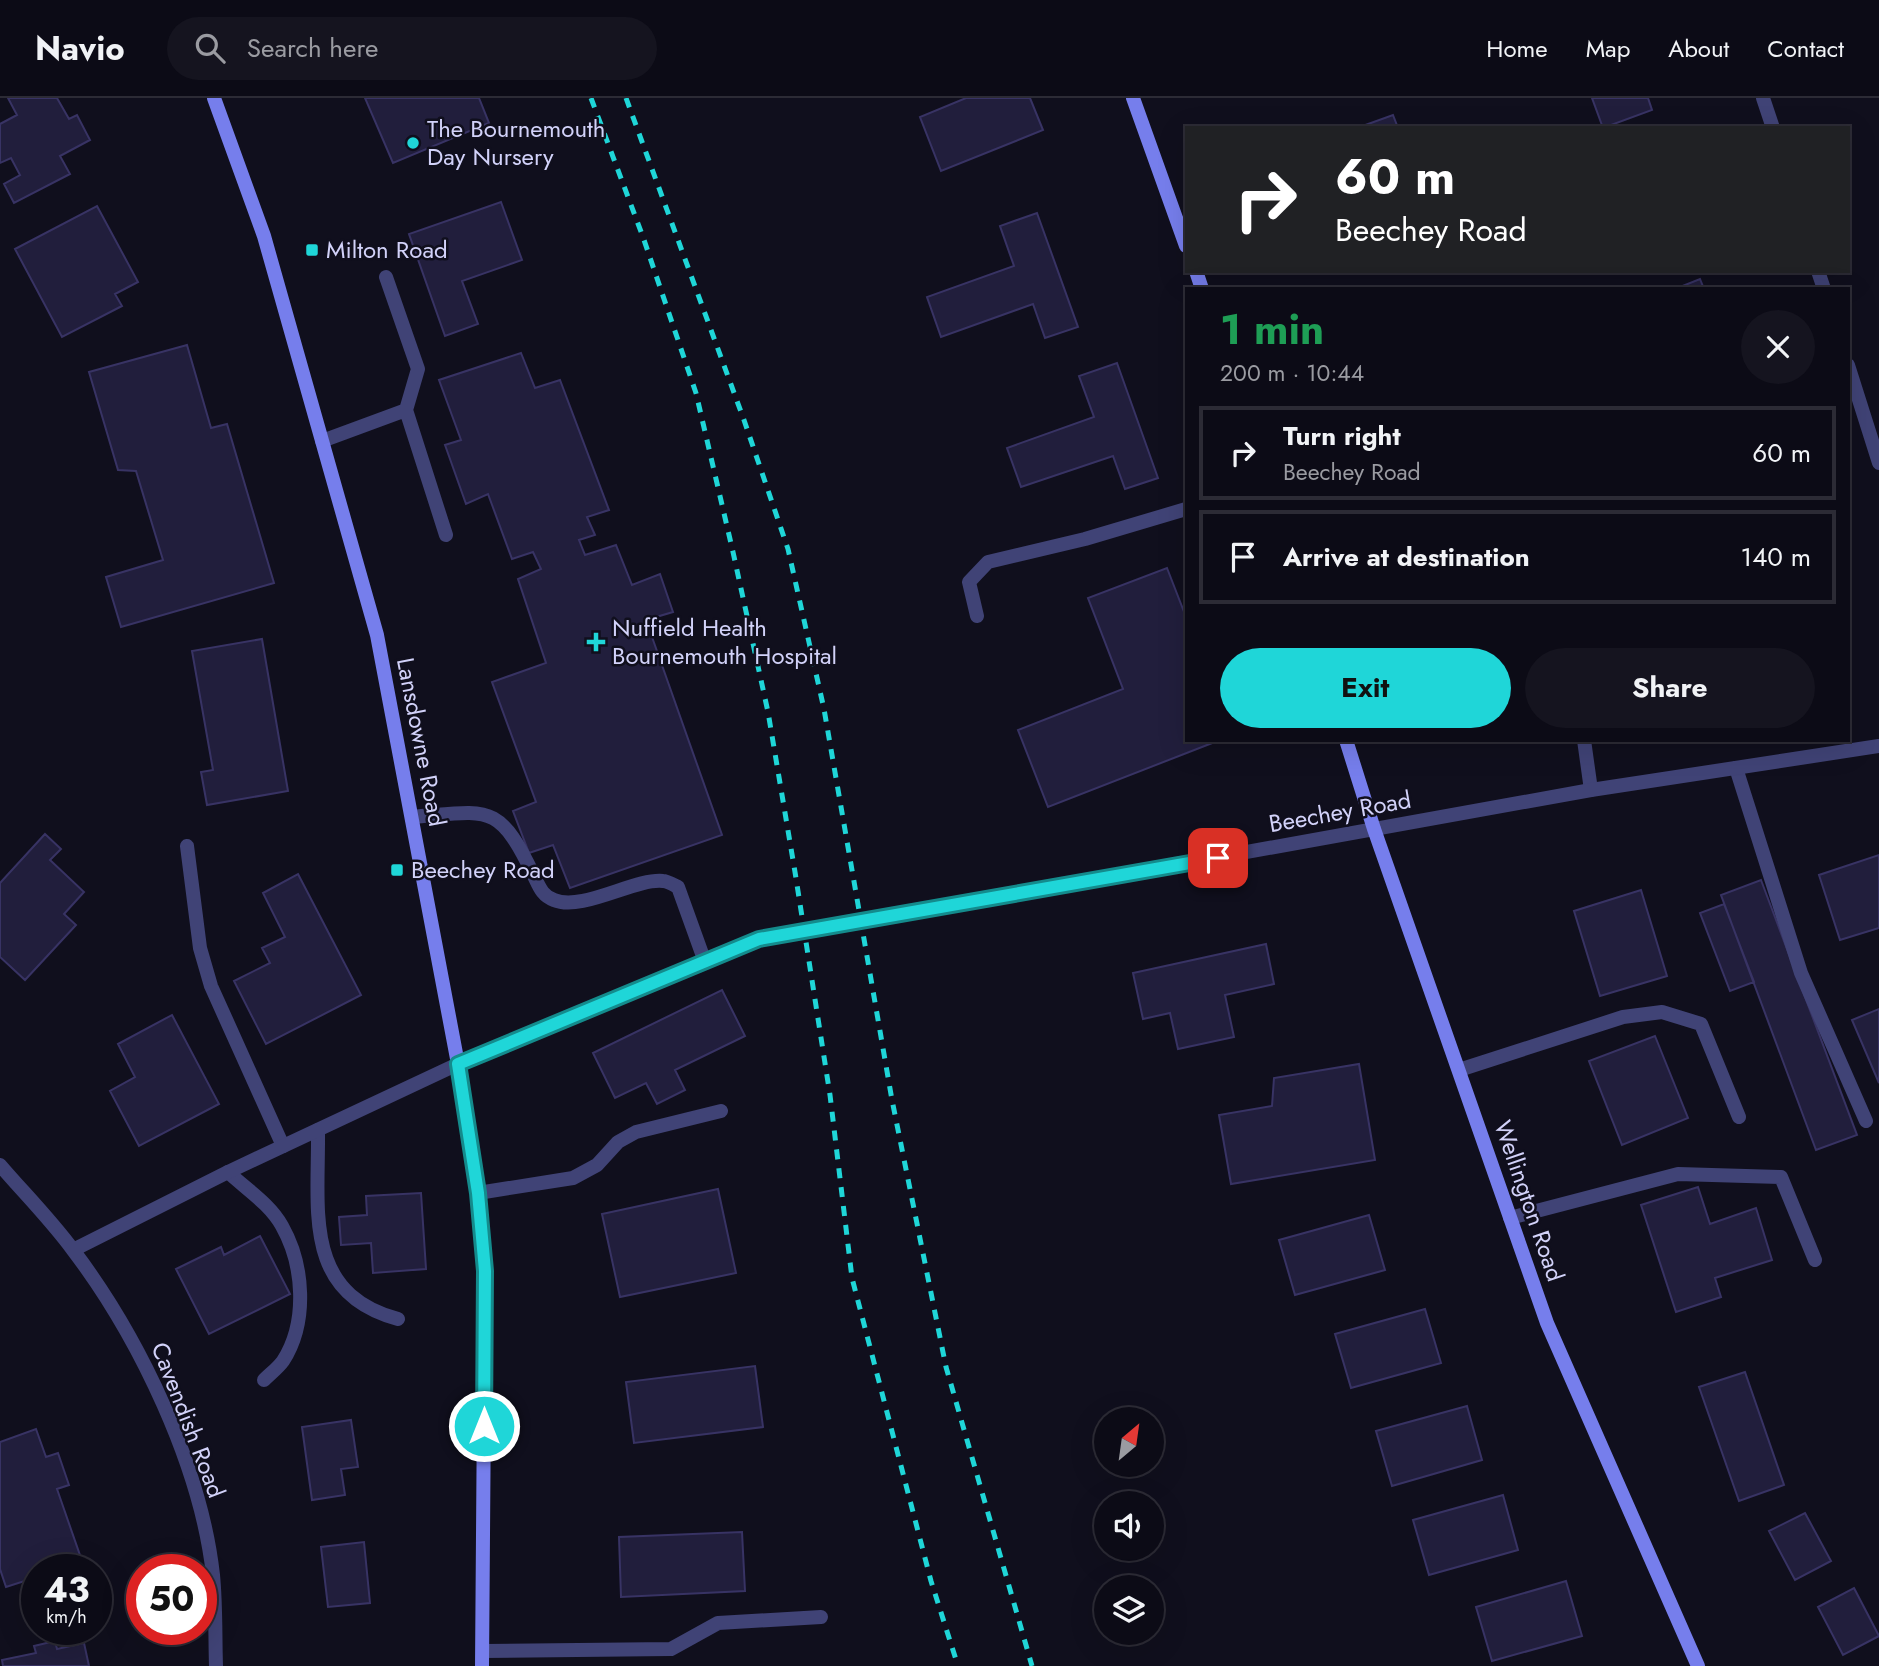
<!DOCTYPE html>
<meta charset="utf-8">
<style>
body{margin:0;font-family:Jost,sans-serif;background:#15141f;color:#f1f3f6;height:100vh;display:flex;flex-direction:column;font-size:26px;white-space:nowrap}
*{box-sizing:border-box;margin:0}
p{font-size:23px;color:#9a9ba1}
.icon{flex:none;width:38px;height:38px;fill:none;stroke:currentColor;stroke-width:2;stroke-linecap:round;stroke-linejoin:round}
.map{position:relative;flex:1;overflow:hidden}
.side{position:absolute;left:1185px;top:189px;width:665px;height:455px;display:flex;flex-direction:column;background:#0c0b16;border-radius:0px;box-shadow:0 7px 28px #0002,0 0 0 2px #2c2b35}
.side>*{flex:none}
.top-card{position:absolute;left:1185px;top:28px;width:665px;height:147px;border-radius:0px;box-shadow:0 7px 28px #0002,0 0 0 2px #2c2b35;background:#202124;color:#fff;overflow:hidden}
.needle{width:46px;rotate:29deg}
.fabs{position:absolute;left:1094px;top:1309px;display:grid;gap:14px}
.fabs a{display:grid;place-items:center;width:70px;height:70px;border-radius:50%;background:#0c0b16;box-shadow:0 7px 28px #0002,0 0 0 2px #2c2b35;font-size:35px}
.speed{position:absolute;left:21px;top:1456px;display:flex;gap:14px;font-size:35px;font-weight:700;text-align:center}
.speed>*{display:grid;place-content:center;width:91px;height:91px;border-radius:50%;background:#0c0b16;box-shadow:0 7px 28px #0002,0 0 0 2px #2c2b35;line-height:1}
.speed small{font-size:18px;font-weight:400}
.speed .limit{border:10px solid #d22;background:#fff;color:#111}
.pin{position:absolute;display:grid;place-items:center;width:60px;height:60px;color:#fff;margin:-30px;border-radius:14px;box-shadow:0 4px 10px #0006}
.me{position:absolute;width:77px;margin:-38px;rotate:0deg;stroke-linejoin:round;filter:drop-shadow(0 0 5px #0008)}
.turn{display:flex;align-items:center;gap:24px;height:147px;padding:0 35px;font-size:32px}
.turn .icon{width:91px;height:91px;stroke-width:2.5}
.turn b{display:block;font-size:49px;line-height:60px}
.round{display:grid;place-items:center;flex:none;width:74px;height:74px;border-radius:37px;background:#15141f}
.summary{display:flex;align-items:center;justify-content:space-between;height:119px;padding:0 35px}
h1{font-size:42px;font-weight:700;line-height:52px;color:#1e9e55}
.button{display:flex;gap:14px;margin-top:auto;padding:14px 35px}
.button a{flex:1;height:80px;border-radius:42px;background:#1fd6d8;color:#111;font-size:28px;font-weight:700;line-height:80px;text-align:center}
.button a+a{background:#15141f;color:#f1f3f6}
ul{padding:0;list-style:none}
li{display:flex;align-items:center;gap:21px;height:94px;margin:0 14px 10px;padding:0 21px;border:4px solid #2c2b35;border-radius:0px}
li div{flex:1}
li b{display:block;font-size:26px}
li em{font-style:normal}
header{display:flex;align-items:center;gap:42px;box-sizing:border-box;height:98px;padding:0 35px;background:#0c0b16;border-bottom:2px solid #2c2b35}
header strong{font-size:33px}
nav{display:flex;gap:38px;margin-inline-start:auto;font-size:24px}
.search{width:490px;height:63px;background:#15141f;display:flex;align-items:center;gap:18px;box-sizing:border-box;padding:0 24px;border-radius:38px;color:#9a9ba1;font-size:26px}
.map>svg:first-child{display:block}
.building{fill:#211e3c;stroke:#383364;stroke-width:2}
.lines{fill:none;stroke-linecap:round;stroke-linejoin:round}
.lane{stroke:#404376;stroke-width:14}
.street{stroke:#404376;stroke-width:14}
.secondary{stroke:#767eec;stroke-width:14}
.rail{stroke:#1fd6d8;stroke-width:5;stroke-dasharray:10 9;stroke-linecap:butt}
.street-bridge{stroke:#404376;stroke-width:14}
.route-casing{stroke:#148b8c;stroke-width:18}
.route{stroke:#1fd6d8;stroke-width:12}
.poi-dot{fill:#1fd6d8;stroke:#100f1d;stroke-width:2.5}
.labels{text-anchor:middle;stroke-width:5;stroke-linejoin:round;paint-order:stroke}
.poi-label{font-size:24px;fill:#d2d2f9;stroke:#100f1d;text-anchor:start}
.street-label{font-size:24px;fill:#d2d2f9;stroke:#100f1d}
</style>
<header>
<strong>Navio</strong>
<div class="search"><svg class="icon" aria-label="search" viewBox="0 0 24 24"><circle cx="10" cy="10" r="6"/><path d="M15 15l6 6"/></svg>Search here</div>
<nav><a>Home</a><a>Map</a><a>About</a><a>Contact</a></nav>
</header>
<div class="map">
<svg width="1879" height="1568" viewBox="0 0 1879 1568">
<rect width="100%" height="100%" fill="#100f1d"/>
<path class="building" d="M8 0H57L69 21 77 17 90 42 60 58 70 76 14 105 4 86 20 77 11 60 0 65V26L17 17Z
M365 0H479L489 25 393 65Z
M1030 0 1043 32 941 73 920 19 966 0Z
M1592 0H1648L1652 12 1603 30Z
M1393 17 1398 30H1357Z
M501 104 522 162 462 183 478 226 445 238 409 136Z
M97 108 138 184 115 196 122 208 62 239 15 151Z
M1037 115 1078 229 1045 240 1033 206 941 239 927 199 1014 168 1000 128Z
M1700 181 1704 191H1675Z
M187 247 211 330 227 326 274 485 121 529 106 479 163 462 136 373 118 372 89 274Z
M521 255 535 290 560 282 609 412 587 419 595 437 579 442 585 457 616 447 632 487 660 476 673 514 646 522 722 737 570 790 553 747 529 755 513 713 536 704 492 584 546 565 518 481 541 471 533 454 512 461 488 396 466 406 445 347 461 342 439 282Z
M1117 265 1158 380 1125 391 1113 358 1021 389 1007 350 1094 319 1079 278Z
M1167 470 1186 519V642H1220L1048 709 1018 632 1123 591 1088 500Z
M262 541 288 693 207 707 201 674 213 672 192 553Z
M45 736 61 751 50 762 84 794 64 816 76 827 25 882 0 859V785Z
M1879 757V830L1840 842 1819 777Z
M298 776 361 897 266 946 234 883 270 865 262 850 285 839 263 795Z
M1761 782 1857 1037 1816 1052 1721 797Z
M1641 792 1667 878 1600 898 1574 813Z
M1724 806 1754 884 1730 893 1700 815Z
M1266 846 1274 886 1225 897 1234 939 1178 951 1170 915 1143 921 1133 875Z
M722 892 745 938 675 972 685 992 657 1006 646 985 615 1000 593 955Z
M1879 911V985L1852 922Z
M172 917 219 1006 139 1048 110 993 135 979 118 946Z
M1655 938 1688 1020 1622 1047 1589 963Z
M1359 966 1375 1062 1231 1086 1219 1017 1272 1008 1274 980Z
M1698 1089 1710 1126 1756 1110 1772 1162 1715 1180 1721 1199 1676 1214 1641 1107Z
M718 1091 736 1175 620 1199 602 1116Z
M421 1095 426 1171 373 1175 371 1145 341 1147 339 1119 367 1117 366 1098Z
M1369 1117 1385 1172 1295 1197 1279 1142Z
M260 1138 290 1196 209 1236 176 1171 221 1149 224 1157Z
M1425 1211 1441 1265 1351 1290 1335 1236Z
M755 1268 763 1329 634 1345 626 1284Z
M1745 1274 1784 1387 1739 1403 1699 1289Z
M1467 1308 1482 1362 1392 1388 1376 1333Z
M351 1322 358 1369 341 1371 345 1397 312 1402 302 1329Z
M36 1331 46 1359 58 1355 69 1387 57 1391 82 1463 56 1472H37V1479L6 1489 0 1471V1344Z
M1503 1397 1518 1452 1429 1477 1413 1422Z
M1805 1415 1831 1463 1795 1482 1769 1433Z
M742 1434 745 1493 621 1499 619 1439Z
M364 1444 370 1505 328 1509 321 1449Z
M1566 1483 1582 1538 1492 1563 1476 1509Z
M1854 1490 1879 1538 1843 1557 1818 1509Z
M55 1543 57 1551 84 1545 89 1568H3L2 1562 36 1555 34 1548Z"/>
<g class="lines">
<path class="lane" d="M386 179 418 271 406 312
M322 343 406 312 446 437
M977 518 969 484 988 464 1085 441 1186 411
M1584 642 1591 692
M1736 670 1801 875 1866 1023
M412 719C489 713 498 703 534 778 539 788 542 798 554 802 582 814 635 780 663 783 667 783 674 787 678 789L705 864
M187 748 200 850 211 888 283 1048
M1459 972 1623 919 1662 914 1701 926 1739 1019
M318 1032C319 1112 302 1195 398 1221
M228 1074C246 1091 270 1106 282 1128 304 1167 308 1224 283 1263 278 1270 270 1276 264 1282
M478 1095 573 1080 597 1067 618 1044 636 1034 721 1013
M1510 1120 1678 1076 1781 1079 1815 1162
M484 1553 671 1551 718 1525 821 1519"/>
<path class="street" d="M1763 0 1773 30
M1818 173 1824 191
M1848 267 1879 365
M936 810 1591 692 1879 648
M0 1067C24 1095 51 1122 73 1152 139 1239 201 1368 213 1477 216 1507 215 1538 216 1568
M73 1152 228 1074 458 966 759 841"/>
<path class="secondary" d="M214 0 264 138 377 537 458 966 478 1095 485 1173 482 1568
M1133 0 1186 148
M1196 173 1202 191
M1346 642 1374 731 1547 1225 1698 1568"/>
<path class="rail" d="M591 0 643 139 696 295 733 454 768 614 795 774 830 997 852 1180 931 1483 958 1568
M626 0 744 322 788 451 824 611 892 1002 946 1269 1032 1568"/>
<path class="street-bridge" d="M759 841 936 810"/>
</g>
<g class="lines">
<g class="route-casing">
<path id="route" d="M484 1328 485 1173 478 1095 458 966 759 841 1218 760"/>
</g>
<use href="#route" class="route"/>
</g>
<g class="poi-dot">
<circle cx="413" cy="45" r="7"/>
<rect x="305" y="145" width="14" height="14" rx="3.5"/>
<path d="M592.5 533.5h7v7h7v7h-7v7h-7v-7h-7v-7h7z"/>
<rect x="390" y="765" width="14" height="14" rx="3.5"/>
</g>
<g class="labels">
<g class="poi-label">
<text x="427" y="39">The Bournemouth<tspan x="427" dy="28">Day Nursery</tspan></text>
<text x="326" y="160">Milton Road</text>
<text x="612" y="538">Nuffield Health<tspan x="612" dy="28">Bournemouth Hospital</tspan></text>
<text x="411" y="780">Beechey Road</text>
</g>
<g class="street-label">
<text transform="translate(421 644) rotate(79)" y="8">Lansdowne Road</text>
<text transform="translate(1340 714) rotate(-10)" y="8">Beechey Road</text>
<text transform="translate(1529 1103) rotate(71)" y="8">Wellington Road</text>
<text transform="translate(188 1322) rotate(69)" y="8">Cavendish Road</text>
</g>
</g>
</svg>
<div class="fabs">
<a><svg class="needle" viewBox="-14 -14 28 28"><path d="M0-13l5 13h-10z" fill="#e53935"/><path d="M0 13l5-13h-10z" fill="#9a9ba1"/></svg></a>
<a><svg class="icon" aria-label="sound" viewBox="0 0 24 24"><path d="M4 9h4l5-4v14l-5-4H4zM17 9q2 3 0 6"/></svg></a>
<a><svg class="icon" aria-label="layers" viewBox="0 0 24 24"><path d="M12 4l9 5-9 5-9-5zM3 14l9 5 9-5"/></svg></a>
</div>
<div class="speed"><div>43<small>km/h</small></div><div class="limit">50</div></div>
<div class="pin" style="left:1218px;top:760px;background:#d93025"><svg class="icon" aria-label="arrive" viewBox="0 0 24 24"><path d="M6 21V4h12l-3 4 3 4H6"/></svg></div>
<svg class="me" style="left:484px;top:1328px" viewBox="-20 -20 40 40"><circle r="17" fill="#1fd6d8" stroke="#fff" stroke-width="3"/><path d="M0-11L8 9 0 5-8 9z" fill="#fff"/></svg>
<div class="top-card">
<div class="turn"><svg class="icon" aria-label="right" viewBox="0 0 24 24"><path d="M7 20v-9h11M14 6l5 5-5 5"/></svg><div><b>60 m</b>Beechey Road</div></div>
</div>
<section class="side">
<div class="summary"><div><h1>1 min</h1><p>200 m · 10:44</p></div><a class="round"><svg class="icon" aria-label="close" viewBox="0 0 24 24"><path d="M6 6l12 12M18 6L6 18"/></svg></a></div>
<ul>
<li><svg class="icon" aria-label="right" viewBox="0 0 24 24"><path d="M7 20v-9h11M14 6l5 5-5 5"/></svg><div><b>Turn right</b><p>Beechey Road</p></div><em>60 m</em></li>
<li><svg class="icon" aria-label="arrive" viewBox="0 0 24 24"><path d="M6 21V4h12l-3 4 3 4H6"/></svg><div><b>Arrive at destination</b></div><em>140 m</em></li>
</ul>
<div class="button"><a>Exit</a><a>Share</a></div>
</section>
</div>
